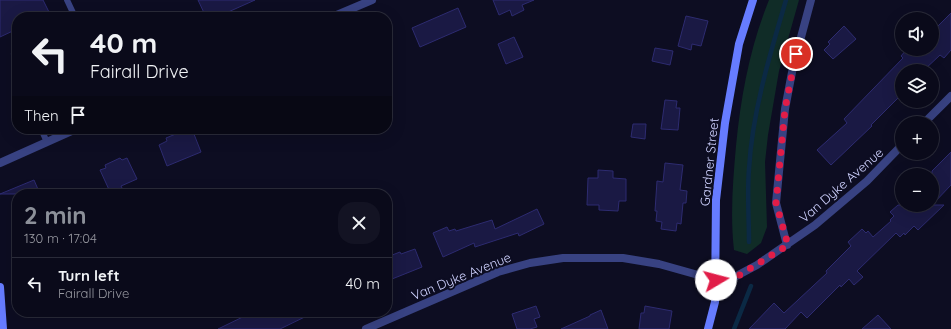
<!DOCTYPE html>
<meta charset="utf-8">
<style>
body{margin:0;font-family:Quicksand,sans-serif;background:#131323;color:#f1f3f6;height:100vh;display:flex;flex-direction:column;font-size:15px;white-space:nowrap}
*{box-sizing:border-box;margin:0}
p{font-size:13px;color:#999aa2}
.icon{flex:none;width:22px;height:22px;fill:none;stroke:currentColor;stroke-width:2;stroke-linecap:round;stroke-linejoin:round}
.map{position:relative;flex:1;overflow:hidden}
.details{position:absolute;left:12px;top:189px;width:380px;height:128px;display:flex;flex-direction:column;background:#0a0a1a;border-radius:16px;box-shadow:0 4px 16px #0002,0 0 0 1px #2a2b39}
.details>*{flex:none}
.hud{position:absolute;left:12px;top:12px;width:380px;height:122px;border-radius:16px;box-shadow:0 4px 16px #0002,0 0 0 1px #2a2b39;background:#0a0a1a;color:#f1f3f6;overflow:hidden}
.controls{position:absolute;left:895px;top:12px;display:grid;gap:8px}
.controls a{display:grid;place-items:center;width:44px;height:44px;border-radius:50%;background:#0a0a1a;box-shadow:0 4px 16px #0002,0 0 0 1px #2a2b39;font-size:20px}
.pin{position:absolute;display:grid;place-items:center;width:34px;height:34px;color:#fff;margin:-17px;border:2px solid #fff;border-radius:50%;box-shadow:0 1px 4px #0007}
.me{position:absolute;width:44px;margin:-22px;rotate:82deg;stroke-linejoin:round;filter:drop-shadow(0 0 3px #0008)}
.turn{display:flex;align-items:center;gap:14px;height:84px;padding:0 12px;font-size:18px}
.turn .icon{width:52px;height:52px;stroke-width:2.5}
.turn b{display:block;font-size:28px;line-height:34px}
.then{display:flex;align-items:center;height:38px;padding:0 12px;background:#0003;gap:8px;font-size:15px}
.round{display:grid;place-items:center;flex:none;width:42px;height:42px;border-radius:16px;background:#131323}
.head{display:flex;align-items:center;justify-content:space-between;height:68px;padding:0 12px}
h1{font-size:24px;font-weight:700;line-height:30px;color:#8c9099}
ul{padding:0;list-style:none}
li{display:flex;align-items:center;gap:12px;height:52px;padding:0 12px;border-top:1px solid #2a2b39}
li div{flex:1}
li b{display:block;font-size:15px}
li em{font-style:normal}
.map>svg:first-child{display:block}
.green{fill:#102c27}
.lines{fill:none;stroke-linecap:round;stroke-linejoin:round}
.stream{stroke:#0b2944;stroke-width:4.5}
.building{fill:#1a1944;stroke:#2d2b70}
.lane{stroke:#384282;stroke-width:6}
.street{stroke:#384282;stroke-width:8}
.secondary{stroke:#667cff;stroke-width:8}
.route{stroke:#e11d48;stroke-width:7;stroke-dasharray:0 12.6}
.labels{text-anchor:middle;stroke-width:4;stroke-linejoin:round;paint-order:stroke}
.street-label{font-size:13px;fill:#cfd2ff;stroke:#0d0d22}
</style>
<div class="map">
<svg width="951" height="329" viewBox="0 0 951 329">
<rect width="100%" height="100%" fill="#0d0d22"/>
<path class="green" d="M769 0H799L779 71 768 135 765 162 767 227 761 243 747 254 734 250C730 215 733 180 736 146 741 95 750 47 769 0Z"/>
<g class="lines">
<path class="stream" d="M749 242C749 218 747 193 749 169 752 113 770 54 786 0
M734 329 751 286"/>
</g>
<path class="building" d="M0 0H43L49 12 40 17H17V29L0 37Z
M198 0H255L217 17H206Z
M493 0H534L522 5 524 10 512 16 510 10 499 15Z
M458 8 466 27 420 47 412 28Z
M951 13V50L944 58 940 55 923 71H902V94L871 125 872 126 831 165 817 150 847 123 844 119 903 58 901 56 907 49H932V32Z
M686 16 708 21 701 46 692 44 691 50 678 46Z
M844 26 856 39 833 59 824 50 830 44 828 42Z
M514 37 523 57 506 64 498 44Z
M655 48 673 51 670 65 652 61Z
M665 100 677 101 676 108H680L678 130 661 129Z
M633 124H646L645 139 631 137Z
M188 129H192L201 152 167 166 159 145 167 141 166 138Z
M951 152V185L932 205V171Z
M120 158 122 160 127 158 137 179 121 186 125 194H111L100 170 106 168 105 165Z
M665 163 683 165 680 190 687 191 686 203H683L681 224 677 223 676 231 661 229 662 222 656 221 657 211H655L657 181 663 182Z
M598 170 613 171V178L626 179V201H619L618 211 599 210V205H587L588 178H598Z
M34 180 40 194H0Z
M898 205H944L918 230 914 226 905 235 904 233 900 237 896 233 857 271 863 277 854 285 849 279 841 287 840 285 807 318 801 312 785 329H749L774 303 784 313 827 273 826 271 851 246 848 242 862 229 866 233 868 231 873 237 891 221 890 220 894 216 890 212Z
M537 209 544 224 519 236 518 233 475 247 474 243 443 257 433 233 447 227 449 231 455 229 456 231 492 220 495 229Z
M415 249 422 267 387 281V257L400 252 401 254Z
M536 306 540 317 534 319 537 327 530 329H517L512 314Z
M645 306 672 311 669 329H639L641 313H644Z
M601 310 608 329H561L590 316V315Z
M253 312H315L280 329H218Z
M878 315 891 329H862Z"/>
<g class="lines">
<path class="lane" d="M67 0 75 17
M14 54 17 52
M41 129 47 142"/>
<path class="street" d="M332 17 372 0
M924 123 951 96
M0 163 76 129
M787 245 776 203 785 109 793 67 811 0
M366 329 498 272 530 263 563 258H623L659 264 716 280 727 281 757 265 815 225 867 181 902 145"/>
<path class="secondary" d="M0 287 3 329
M708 329 715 302 716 200 725 123 739 44 753 0"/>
</g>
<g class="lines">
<path class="route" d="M716 280 727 281 733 279 788 245 776 203 785 109 796 54"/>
</g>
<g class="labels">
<g class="street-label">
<text transform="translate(709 162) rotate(-84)" y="5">Gardner Street</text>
<text transform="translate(841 185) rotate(-41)" y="5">Van Dyke Avenue</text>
<text transform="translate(461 276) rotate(-22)" y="5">Van Dyke Avenue</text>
</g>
</g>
</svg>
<div class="controls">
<a><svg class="icon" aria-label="sound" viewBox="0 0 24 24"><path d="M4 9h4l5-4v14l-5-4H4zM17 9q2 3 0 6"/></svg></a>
<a><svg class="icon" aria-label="layers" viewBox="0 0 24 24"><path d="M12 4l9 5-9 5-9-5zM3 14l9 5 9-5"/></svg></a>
<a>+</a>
<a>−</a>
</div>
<div class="pin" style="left:796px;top:54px;background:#d93025"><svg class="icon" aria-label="arrive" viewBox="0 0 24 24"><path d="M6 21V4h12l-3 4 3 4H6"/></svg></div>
<svg class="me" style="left:716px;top:280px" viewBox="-20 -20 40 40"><circle r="19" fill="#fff"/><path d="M0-13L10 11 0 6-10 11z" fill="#e11d48"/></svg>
<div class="hud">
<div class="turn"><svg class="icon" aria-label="left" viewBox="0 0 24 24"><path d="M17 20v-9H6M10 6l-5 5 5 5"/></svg><div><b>40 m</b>Fairall Drive</div></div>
<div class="then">Then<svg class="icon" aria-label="arrive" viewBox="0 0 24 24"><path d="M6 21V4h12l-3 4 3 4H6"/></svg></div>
</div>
<section class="details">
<div class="head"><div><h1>2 min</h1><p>130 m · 17:04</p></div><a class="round"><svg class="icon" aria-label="close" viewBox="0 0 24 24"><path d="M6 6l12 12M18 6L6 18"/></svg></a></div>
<ul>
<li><svg class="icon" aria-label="left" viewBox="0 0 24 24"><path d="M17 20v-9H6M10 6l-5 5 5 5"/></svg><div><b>Turn left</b><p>Fairall Drive</p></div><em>40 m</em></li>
</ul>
</section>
</div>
